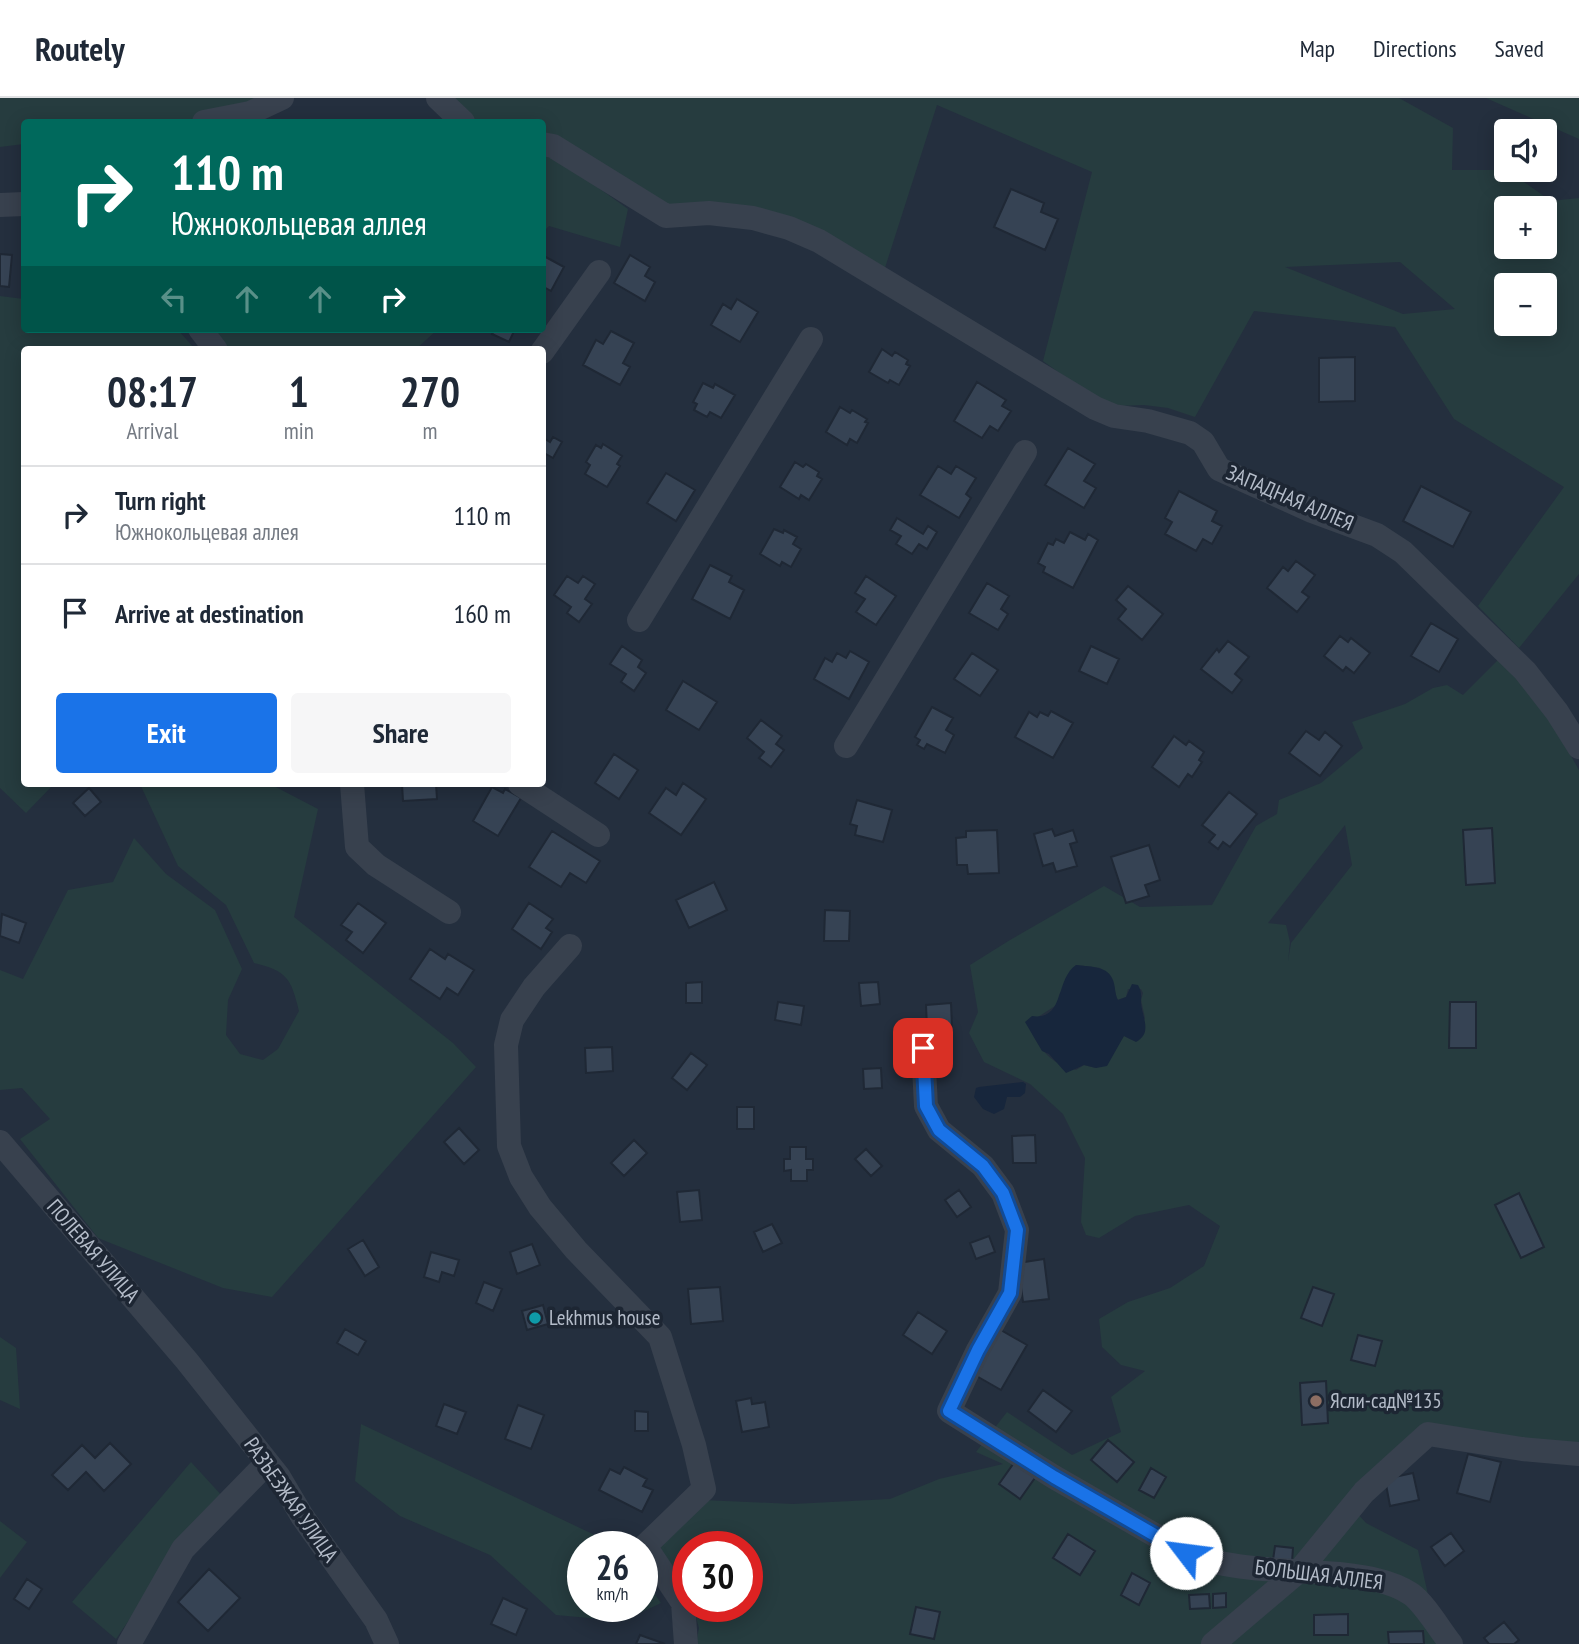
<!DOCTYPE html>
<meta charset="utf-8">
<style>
body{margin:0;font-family:"PT Sans Narrow",sans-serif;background:#f6f6f7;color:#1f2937;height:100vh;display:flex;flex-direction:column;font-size:26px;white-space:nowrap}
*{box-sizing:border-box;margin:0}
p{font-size:23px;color:#747a83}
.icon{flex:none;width:38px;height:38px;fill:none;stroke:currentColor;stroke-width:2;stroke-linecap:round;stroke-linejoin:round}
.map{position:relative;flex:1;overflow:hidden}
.drawer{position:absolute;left:21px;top:248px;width:525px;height:441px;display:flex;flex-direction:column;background:#fff;border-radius:7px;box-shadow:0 4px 18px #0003}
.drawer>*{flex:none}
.guide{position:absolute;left:21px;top:21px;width:525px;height:214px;border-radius:7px;box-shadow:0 4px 18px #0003;background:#00695c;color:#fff;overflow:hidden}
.buttons{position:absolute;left:1494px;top:21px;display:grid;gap:14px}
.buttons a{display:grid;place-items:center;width:63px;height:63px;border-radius:7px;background:#fff;box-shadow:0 4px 18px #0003;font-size:35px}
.speed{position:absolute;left:567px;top:1433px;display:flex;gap:14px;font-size:35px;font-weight:700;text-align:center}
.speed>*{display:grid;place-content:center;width:91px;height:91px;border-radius:50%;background:#fff;box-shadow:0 4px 18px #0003;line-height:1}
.speed small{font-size:18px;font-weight:400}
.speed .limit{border:10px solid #d22;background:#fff;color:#111}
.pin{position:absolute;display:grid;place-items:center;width:60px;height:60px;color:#fff;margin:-30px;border-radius:14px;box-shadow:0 4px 10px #0006}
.me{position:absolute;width:77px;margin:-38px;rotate:300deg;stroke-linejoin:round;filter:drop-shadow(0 0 5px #0008)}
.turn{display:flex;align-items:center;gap:24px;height:147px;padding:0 35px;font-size:32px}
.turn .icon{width:91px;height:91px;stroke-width:2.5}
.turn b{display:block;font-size:49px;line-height:60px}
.lanes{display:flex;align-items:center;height:66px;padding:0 35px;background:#0003;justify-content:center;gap:35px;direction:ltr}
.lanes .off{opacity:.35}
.eta{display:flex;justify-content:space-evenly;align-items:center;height:119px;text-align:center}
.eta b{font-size:42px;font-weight:600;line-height:49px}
.cta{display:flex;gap:14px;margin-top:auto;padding:14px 35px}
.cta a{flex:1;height:80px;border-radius:7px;background:#1a73e8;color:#fff;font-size:28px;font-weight:600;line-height:80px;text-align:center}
.cta a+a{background:#f6f6f7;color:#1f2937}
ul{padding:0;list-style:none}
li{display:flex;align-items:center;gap:21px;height:98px;padding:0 35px;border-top:2px solid #e0e1e3}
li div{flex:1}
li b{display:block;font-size:26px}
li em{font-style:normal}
header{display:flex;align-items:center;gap:42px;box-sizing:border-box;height:98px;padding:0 35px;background:#fff;border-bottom:2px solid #e0e1e3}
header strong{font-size:33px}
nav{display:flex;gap:38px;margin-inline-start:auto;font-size:24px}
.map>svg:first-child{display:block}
.green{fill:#263c3f;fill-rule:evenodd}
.water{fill:#17263c}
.building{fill:#364354;stroke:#1f2835;stroke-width:2}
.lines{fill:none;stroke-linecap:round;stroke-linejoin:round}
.minor{stroke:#38414e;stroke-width:24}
.route-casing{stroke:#114b97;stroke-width:18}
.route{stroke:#1a73e8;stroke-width:12}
.culture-dot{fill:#0f9aa8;stroke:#1d2633;stroke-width:2.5}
.education-dot{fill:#8d6e63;stroke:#1d2633;stroke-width:2.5}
.labels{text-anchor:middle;stroke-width:7;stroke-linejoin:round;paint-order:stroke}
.street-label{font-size:21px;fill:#b4bcc9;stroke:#1d2633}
.poi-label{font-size:21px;fill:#b4bcc9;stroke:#1d2633;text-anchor:start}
</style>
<header>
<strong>Routely</strong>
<nav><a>Map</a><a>Directions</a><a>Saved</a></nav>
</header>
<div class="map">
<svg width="1579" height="1546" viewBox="0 0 1579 1546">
<rect width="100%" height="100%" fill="#242f3e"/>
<path class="green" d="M0 0H267C194 34 103 24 24 24V46L0 49Z
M448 0H1399L1453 30 1452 72H1507L1551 103 1579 100V476L1519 550 1478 508 1564 389 1454 321 1395 229 1254 213 1195 319 1168 310 1144 307 1117 308 1097 302 1043 263 1092 74 937 7 884 173 825 140 665 112 543 39 542 24H478L468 21ZM1507 110H1545V149H1507ZM1400 164 1455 211 1403 216 1285 169ZM1507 187H1545V226H1507Z
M1486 0H1579V41Z
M543 55 575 73 628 111 620 149 549 128 543 134Z
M0 198 24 201V231H177L196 252H24V686H54L26 715 0 690Z
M212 231H438L415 252H229Z
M1501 559 1547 616 1579 672V1349L1426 1328 1347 1404 1366 1425 1418 1452 1429 1501 1458 1546H696L699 1530 693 1509 747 1508V1449H688V1495L654 1447 703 1402 793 1406 890 1401 939 1381 1003 1366 976 1354 1007 1314 1072 1357 1121 1334 1111 1299 1145 1273 1121 1267 1102 1249 1099 1221 1128 1204 1170 1190 1204 1168 1220 1128 1189 1107 1135 1118 1099 1140 1086 1137 1081 1124 1085 1060 1063 1016 1030 986 984 964 969 935 978 914 970 867 1010 842 1104 788 1140 809 1212 807 1256 728 1277 716 1279 702 1321 685 1363 650 1352 624 1405 606 1433 590 1447 587 1463 597ZM1345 727 1352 767 1291 845 1288 863 1290 844 1286 827 1268 825ZM1076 867 1100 870 1114 888 1117 902 1126 899 1128 891H1141L1143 895 1141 902 1145 920 1132 942 1124 938 1096 970 1084 967 1076 972C1054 968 1038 951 1030 930L1038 919 1058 906 1059 897Z
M140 686H270L318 711 294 819 453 945 476 969 272 1199 223 1190 98 1140 20 1041 50 1021 22 990 0 992V872L23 881 68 792 113 784 134 740 166 776 215 812 242 871 228 902 226 937 240 956 263 962 278 951 299 913C291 880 287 873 254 865L226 807 178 768Z
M0 1239 16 1250 20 1311 0 1302Z
M361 1326 620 1449H583V1508H642V1478L661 1505 623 1523 556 1517 490 1457 400 1418 355 1383Z
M191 1364 224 1400 188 1436 116 1541 72 1504Z
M0 1423 27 1444 0 1480Z"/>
<path class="water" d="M1076 867C1088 869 1106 867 1112 880 1116 887 1114 895 1118 902L1126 899 1132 886 1138 887C1142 894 1141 898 1141 905 1142 919 1153 935 1136 944L1124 938 1107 968 1096 970 1084 967 1066 975 1049 956 1042 953 1025 924 1032 918C1065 923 1055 881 1076 867Z
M1023 984 1026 986 1025 995 1020 999H1007L1004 1011 994 1016 983 1011 974 999 976 990 979 989Z"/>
<path class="building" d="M1011 91 1044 105 1041 114 1058 121 1045 152 994 129Z
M0 156 12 157 9 189 0 188Z
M542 157 564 169 551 193 542 188Z
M630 157 650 169 645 178 655 184 645 203 614 185Z
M737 201 758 214 740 244 711 227 723 206 731 211Z
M495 231H515L509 244 492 236Z
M611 233 634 245 623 265 630 269 620 287 583 267 596 242 603 246Z
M882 251 892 258 895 254 908 262 906 266 910 268 899 287 890 282 888 285 869 274Z
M1355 259V303L1319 304V260Z
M977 284 1006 302 1002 308 1011 313 998 333 990 328 982 340 954 323Z
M703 285 713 290 715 286 735 297 721 320 710 314 707 319 694 312 697 306 693 304Z
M840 309 850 315 852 312 867 321 865 324 868 325 857 345 850 341 847 347 826 334Z
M542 339 550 344 553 339 562 344 553 360 544 355 542 358Z
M603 346 622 358 617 366 620 368 607 389 585 376 590 367 586 364 596 347 601 350Z
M1068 350 1095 366 1084 383 1096 390 1084 410 1045 387Z
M795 364 803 369 806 366 819 374 817 378 822 381 809 402 801 397 799 401 780 389Z
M938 368 951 376 956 368 976 380 966 396 971 400 959 420 920 397Z
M666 375 695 392 676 423 647 405Z
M1421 388 1471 414 1453 449 1403 423Z
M1179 393 1217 413 1212 423 1222 428 1212 446 1203 441 1196 453 1165 436 1172 424 1165 420Z
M897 420 923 436 928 428 937 434 927 451 919 446 912 456 896 446 901 438 890 432Z
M774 431 783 435 784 432 797 439 793 446 801 451 791 469 782 464 780 468 760 456Z
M1070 434 1085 442 1088 436 1098 442 1073 490 1043 474 1045 469 1038 465 1048 445 1053 447 1056 441 1064 445Z
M1296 463 1315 477 1302 494 1309 499 1297 514 1267 490 1283 469 1288 473Z
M710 467 732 478 729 484 744 492 730 521 692 501Z
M567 478 578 485 583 478 595 486 585 501 592 506 579 524 567 515 571 509 554 497Z
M866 478 896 498 876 527 856 514 865 501 855 495Z
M987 485 1009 498 1001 511 1008 516 998 532 969 515Z
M1128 488 1163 516 1142 542 1118 521 1126 511 1116 502Z
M1431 525 1458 541 1439 574 1411 558Z
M1340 538 1348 544 1351 540 1370 555 1354 575 1346 569 1343 573 1324 558Z
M1228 543 1249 559 1235 576 1242 582 1232 595 1201 571 1217 551 1219 554Z
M622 548 642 562 638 569 646 575 634 593 621 584 626 576 610 566Z
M1091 548 1119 561 1107 586 1079 573Z
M850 553 869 564 849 601 814 581 825 560 832 564 837 555 846 560Z
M972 555 998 572 980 598 954 581Z
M683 583 717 604 699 632 666 612Z
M932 609 953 620 946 632 954 637 945 655 927 646 924 651 917 647 920 642 915 639Z
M1051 613 1073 625 1053 660 1015 639 1029 614 1037 619 1040 614 1048 618Z
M761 622 782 638 776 646 784 652 771 669 759 660 764 654 747 640Z
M1306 633 1319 642 1325 634 1342 648 1320 678 1289 655Z
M1174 638 1186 647 1189 643 1204 654 1199 662 1202 664 1192 679 1188 676 1179 689 1152 669Z
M614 656 638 672 619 701 595 685Z
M683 685 706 701 681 737 649 715 666 690 676 697Z
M402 686H436L437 701 403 703Z
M492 689 503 695 505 691 521 700 498 738 473 723Z
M89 690 101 704 85 718 73 705Z
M1229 694 1257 716 1230 749 1223 744 1218 751 1209 744 1215 737 1202 727Z
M857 702 892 712 883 744 855 737 857 728 850 726Z
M1492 730 1495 785 1466 787 1463 732Z
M1052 731 1055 738 1073 732 1077 744 1070 746 1077 768 1056 774 1053 765 1043 768 1034 736Z
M997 732 999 775 968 776 967 767H957L956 740 966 739V733Z
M552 733 600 763 586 785 570 775 561 789 529 769Z
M1149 747 1160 782 1145 787 1149 798 1126 805 1111 759Z
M714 784 727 812 689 830 676 802Z
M358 805 386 825 363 855 346 842 352 834 341 827Z
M529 805 553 821 546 830 552 834 541 851 512 831Z
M825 812 850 813 849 843H824Z
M2 816 26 825 19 845 0 838Z
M430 851 445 861 448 856 474 872 458 897 447 890 440 901 410 881Z
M702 884V905H686V885Z
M878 884 880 906 861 908 859 885Z
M778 904 804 908 801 927 775 922Z
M1450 904H1476V950H1449Z
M951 905 952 929 927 930 926 907Z
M612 949 613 973 586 975 585 950Z
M691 955 707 967 687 992 672 980Z
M881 970 882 990 864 991 863 971Z
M737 1009H754V1031H737Z
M459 1030 479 1052 464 1066 444 1044Z
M1035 1037 1036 1065H1013L1012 1038Z
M634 1042 647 1055 624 1078 611 1065Z
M790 1049H806V1061H813V1072H807V1083H791V1072L784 1073V1061H790Z
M866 1051 882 1068 871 1078 855 1061Z
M699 1092 702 1122 680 1124 677 1094Z
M959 1092 971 1109 957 1119 945 1102Z
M1519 1095 1544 1149 1521 1160 1495 1107Z
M772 1126 782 1145 763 1154 754 1134Z
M989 1138 995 1154 976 1161 970 1145Z
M363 1142 379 1169 365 1178 348 1151Z
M532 1146 540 1167 517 1176 510 1154Z
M431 1154 459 1162 454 1178 442 1174 439 1184 424 1179Z
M1044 1161 1049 1201 1023 1204 1018 1165Z
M484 1184 502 1191 493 1213 476 1205Z
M720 1189 723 1223 691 1226 688 1191Z
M1313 1189 1334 1196 1322 1228 1301 1220Z
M543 1207 548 1226 527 1232 522 1213Z
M918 1214 947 1233 932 1256 903 1237Z
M345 1231 366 1243 358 1257 337 1245Z
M999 1231 1027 1247 1001 1292 973 1276Z
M1358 1237 1382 1243 1375 1268 1351 1262Z
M1326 1283 1328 1325 1302 1327 1300 1285Z
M1043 1292 1072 1313 1056 1334 1028 1313Z
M751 1300 752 1306 765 1304 769 1329 742 1334 736 1303Z
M444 1306 466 1314 457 1336 436 1328Z
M518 1307 544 1317 531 1351 505 1341Z
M635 1313 648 1314V1333H635Z
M1108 1342 1134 1364 1117 1384 1091 1362Z
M110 1345 131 1366 104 1393 86 1374 68 1392 52 1377 82 1347 95 1360Z
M1468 1356 1501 1364 1490 1404 1457 1395Z
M1016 1362 1037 1377 1020 1401 999 1386Z
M624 1369 647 1381 643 1388 653 1392 642 1414 599 1392 610 1371 620 1376Z
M1151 1370 1166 1379 1154 1400 1139 1392Z
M1413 1375 1419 1402 1390 1408 1385 1381Z
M1451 1435 1464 1453 1445 1468 1431 1449Z
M1068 1436 1095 1453 1080 1477 1053 1460Z
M1275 1448 1293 1450 1292 1464 1273 1462Z
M209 1471 240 1500 208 1533 178 1504Z
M1132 1475 1150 1485 1139 1507 1121 1497Z
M27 1481 42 1491 29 1511 14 1501Z
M1226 1495V1509L1213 1510V1496Z
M1209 1496 1210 1510 1190 1511 1189 1497Z
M503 1500 527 1511 516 1537 491 1526Z
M916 1509 940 1514 934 1541 910 1536Z
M1348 1516V1537H1314V1517Z
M1504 1524 1519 1542 1514 1546H1489L1484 1540Z
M1423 1533 1424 1546H1389L1388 1534Z
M640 1537 665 1546H636Z"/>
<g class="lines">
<path class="minor" d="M438 0 463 24
M204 24 250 15 282 0
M542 46 553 48 666 118 709 115 753 120 789 130 819 143 1095 310 1114 318 1148 323 1190 335 1203 344 1219 371 1312 413 1377 437 1403 454 1525 573 1557 614 1579 649
M0 107 24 106
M200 231 216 252
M542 254 599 174
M639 522 811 241
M846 648 1025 354
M352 686 357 749 376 767 449 814
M520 686 598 737
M570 848 534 889 512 922 506 947 509 1048 521 1079 540 1109 576 1152 660 1239 694 1347 704 1391 645 1448 683 1505 686 1546
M923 950 926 1008 939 1032 983 1068 1003 1095 1017 1132 1010 1195 978 1252 949 1313 1054 1379 1186 1455C1233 1474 1288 1471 1339 1476 1363 1479 1390 1482 1411 1496 1424 1505 1440 1532 1451 1546
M0 1044 187 1263 279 1379 302 1418 376 1522 387 1546
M129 1546 183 1451 267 1365
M1213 1546 1300 1472 1364 1394 1428 1336 1522 1351 1579 1356"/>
</g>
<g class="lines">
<g class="route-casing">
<path id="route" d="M923 950 926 1008 939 1032 983 1068 1003 1095 1017 1132 1010 1195 978 1252 949 1313 1054 1379 1186 1455"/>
</g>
<use href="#route" class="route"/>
</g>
<circle class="culture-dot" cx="535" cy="1220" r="7"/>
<circle class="education-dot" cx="1316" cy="1303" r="7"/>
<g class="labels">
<g class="street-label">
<text transform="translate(1290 400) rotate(23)" y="7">ЗАПАДНАЯ АЛЛЕЯ</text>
<text transform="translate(93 1153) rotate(49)" y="7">ПОЛЕВАЯ УЛИЦА</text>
<text transform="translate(291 1402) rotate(55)" y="7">РАЗЪЕЗЖАЯ УЛИЦА</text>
<text transform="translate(1319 1477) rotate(7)" y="7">БОЛЬШАЯ АЛЛЕЯ</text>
</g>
<g class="poi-label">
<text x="549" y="1227">Lekhmus house</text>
<text x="1330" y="1310">Ясли-сад№135</text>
</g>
</g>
</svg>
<div class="buttons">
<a><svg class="icon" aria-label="sound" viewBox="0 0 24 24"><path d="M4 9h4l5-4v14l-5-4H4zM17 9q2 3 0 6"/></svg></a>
<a>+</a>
<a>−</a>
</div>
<div class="speed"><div>26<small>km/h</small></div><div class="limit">30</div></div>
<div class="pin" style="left:923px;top:950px;background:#d93025"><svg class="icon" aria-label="arrive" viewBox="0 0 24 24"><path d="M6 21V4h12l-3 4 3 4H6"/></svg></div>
<svg class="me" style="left:1186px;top:1455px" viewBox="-20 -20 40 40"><circle r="19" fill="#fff"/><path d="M0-13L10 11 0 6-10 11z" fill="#1a73e8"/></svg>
<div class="guide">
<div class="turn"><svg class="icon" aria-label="right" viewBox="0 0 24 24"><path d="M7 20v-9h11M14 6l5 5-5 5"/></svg><div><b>110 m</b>Южнокольцевая аллея</div></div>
<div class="lanes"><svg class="icon off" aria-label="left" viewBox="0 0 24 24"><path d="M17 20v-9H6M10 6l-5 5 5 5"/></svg><svg class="icon off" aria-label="ahead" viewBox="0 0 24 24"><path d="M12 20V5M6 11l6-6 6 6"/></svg><svg class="icon off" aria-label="ahead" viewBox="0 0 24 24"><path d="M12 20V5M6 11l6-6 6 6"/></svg><svg class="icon" aria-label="right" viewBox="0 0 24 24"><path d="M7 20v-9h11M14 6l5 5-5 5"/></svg></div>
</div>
<section class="drawer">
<div class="eta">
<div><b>08:17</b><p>Arrival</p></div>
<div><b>1</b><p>min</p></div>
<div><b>270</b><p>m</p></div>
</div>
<ul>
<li><svg class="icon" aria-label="right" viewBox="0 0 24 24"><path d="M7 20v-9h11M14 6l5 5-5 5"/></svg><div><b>Turn right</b><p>Южнокольцевая аллея</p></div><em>110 m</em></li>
<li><svg class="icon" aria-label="arrive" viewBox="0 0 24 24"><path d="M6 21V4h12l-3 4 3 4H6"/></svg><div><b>Arrive at destination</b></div><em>160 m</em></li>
</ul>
<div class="cta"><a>Exit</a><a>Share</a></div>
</section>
</div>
